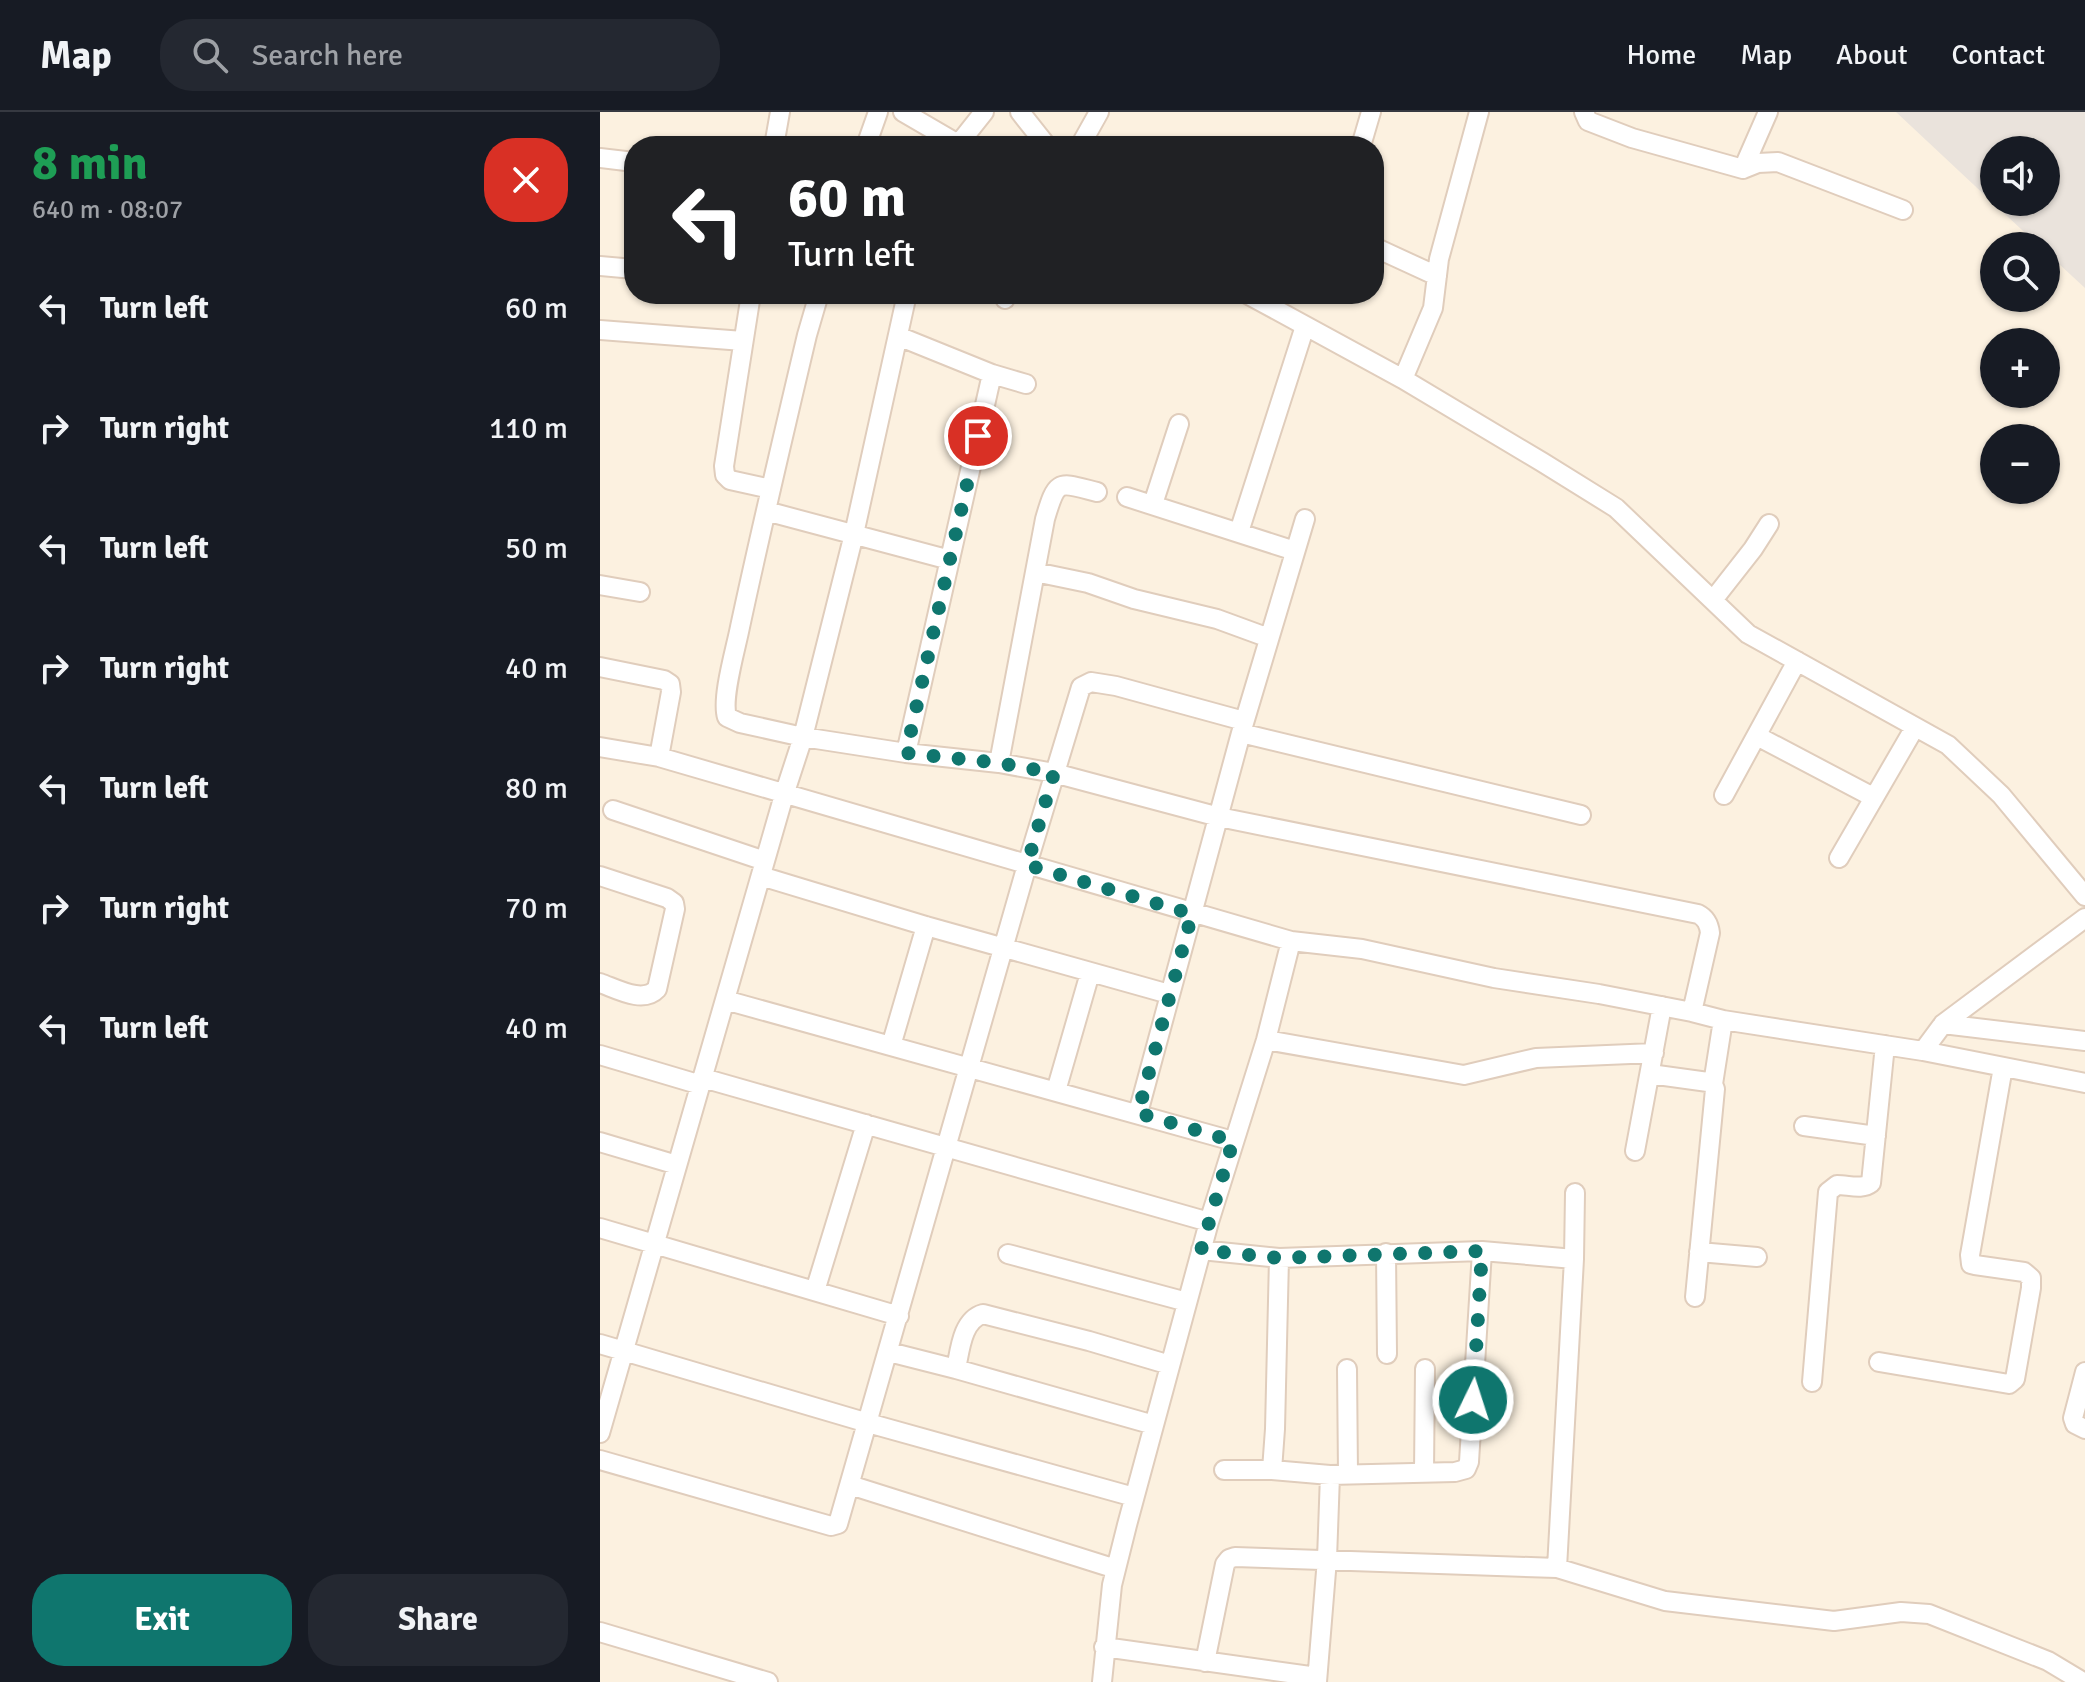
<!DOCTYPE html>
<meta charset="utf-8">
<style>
body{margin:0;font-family:Signika,sans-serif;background:#242831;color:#f1f3f6;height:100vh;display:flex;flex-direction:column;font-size:30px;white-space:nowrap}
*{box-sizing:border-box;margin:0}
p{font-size:26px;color:#9ea1a6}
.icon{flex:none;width:44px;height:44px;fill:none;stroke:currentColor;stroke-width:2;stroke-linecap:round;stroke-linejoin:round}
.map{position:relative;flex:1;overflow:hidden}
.details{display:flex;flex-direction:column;background:#171b24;width:600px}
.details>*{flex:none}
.top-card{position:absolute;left:24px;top:24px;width:760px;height:168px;border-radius:32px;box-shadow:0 2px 6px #0004;background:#202124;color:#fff;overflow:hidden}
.tools{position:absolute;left:1380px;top:24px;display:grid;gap:16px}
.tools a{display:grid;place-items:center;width:80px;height:80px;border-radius:50%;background:#171b24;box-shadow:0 2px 6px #0004;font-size:40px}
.pin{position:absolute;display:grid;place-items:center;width:68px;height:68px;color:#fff;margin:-34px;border:4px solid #fff;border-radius:50%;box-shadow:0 2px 8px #0007}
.me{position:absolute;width:88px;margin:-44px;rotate:4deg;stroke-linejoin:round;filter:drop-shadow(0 0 6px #0008)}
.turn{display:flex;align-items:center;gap:28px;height:168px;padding:0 32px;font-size:36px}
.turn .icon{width:104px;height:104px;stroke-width:2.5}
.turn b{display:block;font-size:56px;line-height:68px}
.round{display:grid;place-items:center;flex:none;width:84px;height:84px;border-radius:32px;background:#242831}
.head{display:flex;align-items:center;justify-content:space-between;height:136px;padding:0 32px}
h1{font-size:48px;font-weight:700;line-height:60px;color:#1e9e55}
.action{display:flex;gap:16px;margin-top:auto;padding:16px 32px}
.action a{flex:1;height:92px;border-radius:32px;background:#0f766e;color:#fff;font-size:32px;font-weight:700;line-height:92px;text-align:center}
.action a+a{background:#242831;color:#f1f3f6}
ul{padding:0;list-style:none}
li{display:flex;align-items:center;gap:24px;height:120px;padding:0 32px}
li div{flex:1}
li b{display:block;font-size:30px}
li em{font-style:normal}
header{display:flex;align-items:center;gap:48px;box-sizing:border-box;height:112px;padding:0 40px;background:#171b24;border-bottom:2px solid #363941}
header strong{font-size:38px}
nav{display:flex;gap:44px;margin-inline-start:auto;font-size:28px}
.search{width:560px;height:72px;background:#242831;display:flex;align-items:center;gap:20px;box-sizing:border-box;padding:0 28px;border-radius:32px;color:#9ea1a6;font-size:30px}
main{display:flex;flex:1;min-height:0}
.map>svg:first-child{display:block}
.industrial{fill:#eae3dc;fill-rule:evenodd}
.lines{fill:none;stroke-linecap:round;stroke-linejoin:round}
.minor-casing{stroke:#e0cdbc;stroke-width:22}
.minor{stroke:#fff;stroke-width:18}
.route{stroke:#0f766e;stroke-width:14;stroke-dasharray:0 25.2}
</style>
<header>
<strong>Map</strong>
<div class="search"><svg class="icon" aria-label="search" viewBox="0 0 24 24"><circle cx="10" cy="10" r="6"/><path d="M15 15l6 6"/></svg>Search here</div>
<nav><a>Home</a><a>Map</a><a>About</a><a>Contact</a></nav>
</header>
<main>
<section class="details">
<div class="head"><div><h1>8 min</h1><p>640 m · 08:07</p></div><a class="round" style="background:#d93025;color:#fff"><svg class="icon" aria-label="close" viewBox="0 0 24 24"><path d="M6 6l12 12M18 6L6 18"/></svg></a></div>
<ul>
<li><svg class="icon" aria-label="left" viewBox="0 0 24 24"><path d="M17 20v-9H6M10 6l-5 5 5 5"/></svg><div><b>Turn left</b></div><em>60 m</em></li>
<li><svg class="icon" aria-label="right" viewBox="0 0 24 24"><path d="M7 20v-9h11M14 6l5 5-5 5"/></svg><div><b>Turn right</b></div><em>110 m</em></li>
<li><svg class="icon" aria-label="left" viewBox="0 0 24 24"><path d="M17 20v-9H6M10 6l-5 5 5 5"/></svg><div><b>Turn left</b></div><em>50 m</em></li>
<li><svg class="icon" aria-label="right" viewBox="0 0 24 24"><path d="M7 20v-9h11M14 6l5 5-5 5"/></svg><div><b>Turn right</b></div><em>40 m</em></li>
<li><svg class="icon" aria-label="left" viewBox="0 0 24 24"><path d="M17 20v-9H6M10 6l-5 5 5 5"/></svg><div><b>Turn left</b></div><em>80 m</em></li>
<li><svg class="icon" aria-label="right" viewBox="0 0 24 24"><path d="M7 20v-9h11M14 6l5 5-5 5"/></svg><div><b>Turn right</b></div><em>70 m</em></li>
<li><svg class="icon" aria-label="left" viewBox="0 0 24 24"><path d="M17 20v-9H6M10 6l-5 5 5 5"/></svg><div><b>Turn left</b></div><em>40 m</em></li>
</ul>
<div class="action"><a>Exit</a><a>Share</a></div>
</section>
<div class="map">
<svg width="1485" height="1570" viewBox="0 0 1485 1570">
<rect width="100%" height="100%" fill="#fcf1e0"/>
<path class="industrial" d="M1296 0H1485V176L1446 140V134H1439ZM1394 38H1446V90H1394Z"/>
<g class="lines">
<g class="minor-casing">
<path id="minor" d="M303 0 358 32
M420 0 447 34
M984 0 988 9 1032 26 1143 57 1158 51 1178 50 1303 98
M174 34 180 0
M266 34 278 0
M357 34 384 0
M480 34 499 0
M761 34 771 0
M0 46 34 50
M1143 57 1168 0
M774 135 837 164
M0 154 34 157
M151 182 124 354 125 363 130 368 171 377
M219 182 207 223C184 320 161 417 140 515 136 536 121 586 127 605L140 611 203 625 306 641 399 651 454 661 619 705 1098 802C1106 806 1109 812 1110 821L1092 900
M647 182 803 267 942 350 1016 396 1148 522 1348 633 1401 683 1485 784
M405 187 407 182
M0 218 143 229
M298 224 392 262 426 272
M803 267 833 196 839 147 879 0
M527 385 695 439
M553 392 579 312
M166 399 350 448
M639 420 705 214
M435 460 488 471 534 487 617 507 669 526
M0 473 40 480
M1113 488 1153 437 1169 412
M0 555 64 568 70 572 71 580 59 645
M641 621 981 703
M1157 624 1273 685
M0 635 59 645 691 829 762 837 894 866 999 882 1092 900 1123 908 1323 939 1485 971
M306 641 392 262
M399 651 445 407C457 366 458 370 497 380
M1124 683 1197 549
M13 698 165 749
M1239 746 1315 615
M0 764 67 786 74 791 75 797 57 877C43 892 17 877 0 871
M161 764 326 814 569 882
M125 888 633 1029
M1343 912 1485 929
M666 928 864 963 936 946 1054 941
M291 934 326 814
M1323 939 1343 912 1485 806
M0 943 101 973
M1050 962 1108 970 1113 972 1115 977 1095 1185
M103 966 609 1110
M1113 972 1123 908
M456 979 490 861
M538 1001 641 621 705 407
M1204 1014 1276 1024
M0 1030 77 1053
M1035 1039 1062 894
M0 1116 299 1204
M601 1138 679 1146 882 1139 974 1147
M1099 1140 1157 1145
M786 1141 787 1242
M408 1142 587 1190
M215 1179 266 1012
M0 1232 268 1311 534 1385
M289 1240 356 1257 554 1313
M1279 1250 1409 1272 1415 1267 1431 1176V1166L1424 1160 1375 1153 1371 1152 1370 1143 1403 955
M356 1257C360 1238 362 1208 383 1202L489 1229 570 1253
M747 1257 748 1362
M1485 1260 1473 1306 1475 1312 1485 1317
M1212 1270 1228 1080 1237 1073C1249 1073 1262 1078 1271 1071L1285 933
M0 1321 184 683 203 625 254 422 307 182
M0 1348 231 1414 238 1412 427 753 481 575 491 570 516 574 644 609
M624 1358H672L730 1363 855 1360 866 1357 869 1350 882 1139
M672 1358 675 1317 679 1146
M824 1360 825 1257
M250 1373 516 1457
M957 1456 974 1147 975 1081
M0 1520 168 1570
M504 1535 717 1565
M605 1550 625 1452 629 1447 635 1445 957 1456 1065 1489 1234 1509 1301 1500 1329 1502 1448 1549 1483 1570
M502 1570 512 1473 527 1413 609 1110 666 928 691 829
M717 1570 727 1447 730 1363"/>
</g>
<use href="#minor" class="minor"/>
</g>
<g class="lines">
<path class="route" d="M378 324 306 641 399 651 454 661 427 753 592 802 538 1001 633 1029 601 1138 679 1146 882 1139 873 1288"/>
</g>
</svg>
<div class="tools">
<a><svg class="icon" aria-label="sound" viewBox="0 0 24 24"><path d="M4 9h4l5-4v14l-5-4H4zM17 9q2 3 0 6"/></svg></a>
<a><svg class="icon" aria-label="search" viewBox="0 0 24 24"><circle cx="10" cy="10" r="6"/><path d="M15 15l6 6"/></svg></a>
<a>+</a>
<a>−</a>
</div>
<div class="pin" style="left:378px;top:324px;background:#d93025"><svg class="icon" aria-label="arrive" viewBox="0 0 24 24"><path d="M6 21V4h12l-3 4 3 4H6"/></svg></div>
<svg class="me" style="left:873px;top:1288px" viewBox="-20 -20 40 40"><circle r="17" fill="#0f766e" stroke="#fff" stroke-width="3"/><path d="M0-11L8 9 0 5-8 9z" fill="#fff"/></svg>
<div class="top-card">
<div class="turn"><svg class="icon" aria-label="left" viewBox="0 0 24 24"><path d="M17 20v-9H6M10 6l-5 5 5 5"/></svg><div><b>60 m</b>Turn left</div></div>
</div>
</div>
</main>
